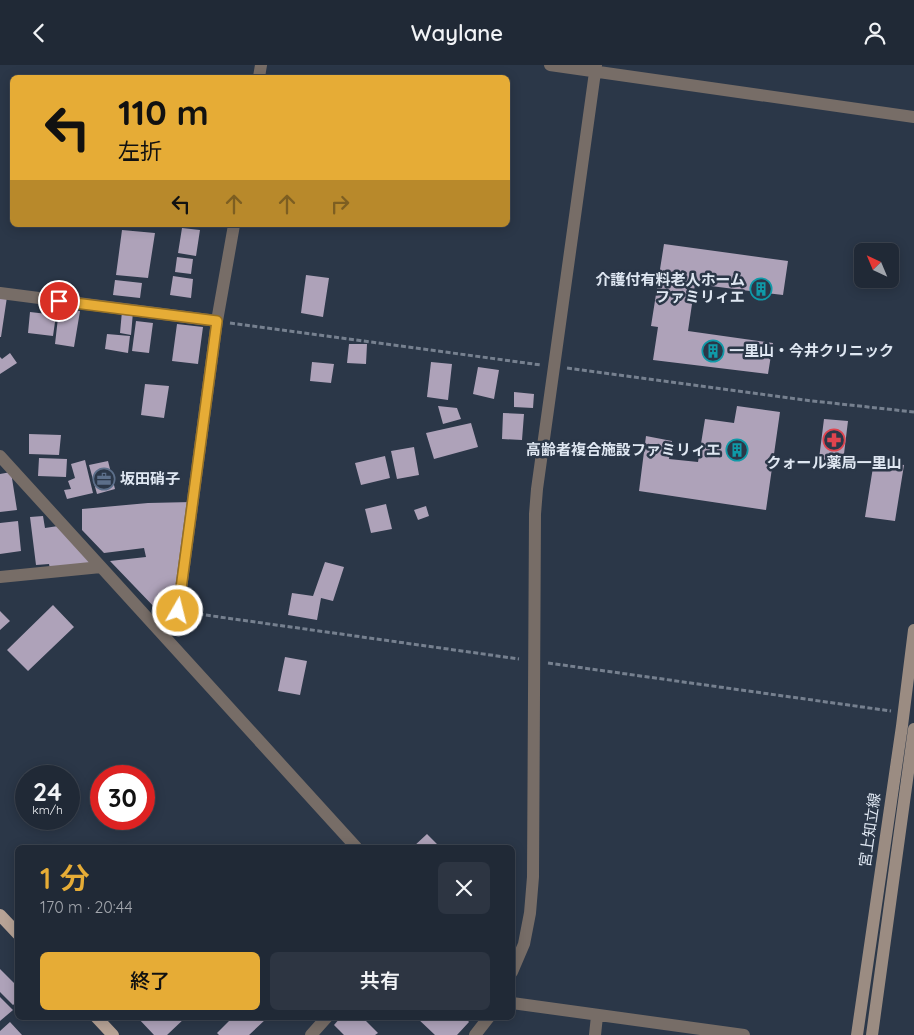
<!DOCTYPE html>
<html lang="ja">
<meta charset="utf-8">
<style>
body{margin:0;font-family:Quicksand,"Noto Sans JP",sans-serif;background:#2d3542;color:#f1f3f6;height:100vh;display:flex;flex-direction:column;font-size:19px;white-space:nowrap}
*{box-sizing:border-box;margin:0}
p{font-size:16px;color:#a2a6ad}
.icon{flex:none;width:28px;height:28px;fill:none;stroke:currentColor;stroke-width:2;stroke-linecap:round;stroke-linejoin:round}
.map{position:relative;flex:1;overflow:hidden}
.drawer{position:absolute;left:15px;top:780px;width:500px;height:175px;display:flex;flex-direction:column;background:#202936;border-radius:8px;box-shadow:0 2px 12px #0003,0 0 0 1px #3d4551}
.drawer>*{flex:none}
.guide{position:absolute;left:10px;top:10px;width:500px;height:152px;border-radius:8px;box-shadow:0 2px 12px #0003,0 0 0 1px #3d4551;background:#e6ac36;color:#111;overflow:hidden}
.needle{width:32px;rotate:316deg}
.buttons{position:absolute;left:854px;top:178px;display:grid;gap:10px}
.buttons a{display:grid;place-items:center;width:45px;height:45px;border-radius:8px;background:#202936;box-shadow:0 2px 12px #0003,0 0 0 1px #3d4551;font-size:25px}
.speed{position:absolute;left:15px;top:700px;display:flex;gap:10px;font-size:25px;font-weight:700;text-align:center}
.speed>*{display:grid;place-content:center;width:65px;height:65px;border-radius:50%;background:#202936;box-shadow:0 2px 12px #0003,0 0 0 1px #3d4551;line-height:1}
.speed small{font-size:12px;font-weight:400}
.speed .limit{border:8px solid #d22;background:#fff;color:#111}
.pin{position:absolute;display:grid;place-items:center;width:42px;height:42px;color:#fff;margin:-21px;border:2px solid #fff;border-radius:50%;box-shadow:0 1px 5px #0007}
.me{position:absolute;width:55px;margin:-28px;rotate:8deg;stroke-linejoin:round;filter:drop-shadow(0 0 4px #0008)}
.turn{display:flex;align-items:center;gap:18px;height:105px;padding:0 25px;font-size:22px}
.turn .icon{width:65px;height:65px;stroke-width:2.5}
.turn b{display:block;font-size:35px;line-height:42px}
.lanes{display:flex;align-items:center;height:48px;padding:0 25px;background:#0003;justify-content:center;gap:25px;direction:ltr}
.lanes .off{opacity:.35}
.round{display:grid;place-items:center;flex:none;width:52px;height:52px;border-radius:8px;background:#2d3542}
.headline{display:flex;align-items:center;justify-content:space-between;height:85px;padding:0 25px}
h1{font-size:30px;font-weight:600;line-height:38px;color:#e6ac36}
.cta{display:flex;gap:10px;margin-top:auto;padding:10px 25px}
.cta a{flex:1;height:58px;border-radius:8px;background:#e6ac36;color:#111;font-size:20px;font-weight:600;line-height:58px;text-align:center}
.cta a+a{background:#2d3542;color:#f1f3f6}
header{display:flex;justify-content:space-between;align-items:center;height:65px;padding:0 25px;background:#202936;font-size:22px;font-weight:600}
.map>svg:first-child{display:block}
.building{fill:#aea2b9}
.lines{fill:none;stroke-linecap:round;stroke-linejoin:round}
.path{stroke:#76808f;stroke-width:3;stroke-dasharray:5 2.5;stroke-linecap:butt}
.minor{stroke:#776d67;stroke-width:12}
.secondary{stroke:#9b8c82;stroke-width:12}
.primary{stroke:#b7a396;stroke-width:12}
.route-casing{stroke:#967023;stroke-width:12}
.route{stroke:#e6ac36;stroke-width:9}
.labels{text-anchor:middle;stroke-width:5;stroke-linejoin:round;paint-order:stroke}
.poi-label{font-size:15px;font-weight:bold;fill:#dfe7f2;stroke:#2b3748;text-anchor:end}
.street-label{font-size:15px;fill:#dfe7f2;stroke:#2b3748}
</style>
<header><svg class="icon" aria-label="back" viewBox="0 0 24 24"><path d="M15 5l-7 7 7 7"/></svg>Waylane<svg class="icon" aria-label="person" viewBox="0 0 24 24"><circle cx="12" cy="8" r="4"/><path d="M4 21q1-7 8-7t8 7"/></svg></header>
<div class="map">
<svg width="914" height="970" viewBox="0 0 914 970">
<rect width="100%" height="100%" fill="#2b3748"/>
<path class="building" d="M182 163 200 165 196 191 178 188Z
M122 165 155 168 148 213 116 210Z
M664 179 788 196 783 230 695 219 688 266 773 278 768 309 653 295 658 262 651 261Z
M177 192 193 194 191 209 175 207Z
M306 210 329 213 323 252 301 248Z
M173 211 193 214 191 233 170 230Z
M115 215 142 218 140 233 113 230Z
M0 231 7 232 1 272H0Z
M59 244 80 246 74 282 55 279Z
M122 246 133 247 131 270 120 268Z
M30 247 56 250 53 271 28 268Z
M136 256 153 258 149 288 132 286Z
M177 259 203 262 198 299 172 296Z
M107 269 130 271 128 288 105 284Z
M349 279H367L366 299 347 298Z
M10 288 17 298 0 309V292L2 294Z
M312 297 334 299 331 318 310 316Z
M431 297 452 299 448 335 427 332Z
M478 302 499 305 494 334 473 329Z
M145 319 169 321 164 353 141 350Z
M514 327 534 329 533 343 514 342Z
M438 341 457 343 461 354 443 359Z
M737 341 780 347 766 445 639 426 646 371 672 376 669 394 698 397 705 354 734 358Z
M503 348 524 349 522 375 502 374Z
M824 354 848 356 843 397 819 394Z
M471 358 478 382 434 394 426 368Z
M29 369 61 370 59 390 29 389Z
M414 382 419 410 397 414 391 386Z
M385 391 390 413 361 420 355 398Z
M39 393 67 394 66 412 38 411Z
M85 395 93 428 67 434 64 425 71 424 68 416 75 413 71 399Z
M108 396 115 424 97 429 89 400Z
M874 396 904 400 895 456 865 452Z
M11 407 17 445 0 447V409Z
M192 437 177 538 158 546 110 496 146 492 144 483 104 488 82 465V444L148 438Z
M386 439 392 464 371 468 365 444Z
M426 441 429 451 418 455 414 445Z
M43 451 45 463 58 461 93 501 50 504 49 499 36 500 30 452Z
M18 456 21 486 0 489V458Z
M325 497 344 502 333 536 321 533 317 555 288 550 292 528 313 531Z
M53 540 74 562 28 606 7 585Z
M0 546 10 556 0 565Z
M285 592 307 596 300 630 278 626Z
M427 769 440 782H413Z
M0 904 18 922V936L13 940 0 927Z
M0 932 13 945 0 956Z
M137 952H186L167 970H154Z
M233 952H264L266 954 249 970H219L217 968Z
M341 952H362L378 968 375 970H344L334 960Z
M416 952H465L469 957 457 970H435Z
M10 957 22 970H0V966Z"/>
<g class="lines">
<path class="path" d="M230 258 541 300
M567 303 804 335 914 347
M191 548 519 594
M548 598 891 646"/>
<path class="minor" d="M550 0 914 52
M259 12 261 0
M0 228 217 256
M0 391 356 782
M0 512 101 502
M161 567 178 546 217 256 234 160
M512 907 524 879 530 848 533 812 535 449 537 424 596 0
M512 938 744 970
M311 970 327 952
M475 970 489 952
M595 970 597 951"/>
<path class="secondary" d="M857 970 902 661 914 565
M872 970 914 664"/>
<path class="primary" d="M0 850 18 869
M96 952 113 970"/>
</g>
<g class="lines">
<g class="route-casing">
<path id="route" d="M59 236 217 256 178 546"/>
</g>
<use href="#route" class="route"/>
</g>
<defs>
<g id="building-ring" transform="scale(1.125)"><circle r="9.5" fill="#2b3748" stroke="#0f9aa8" stroke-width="1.5"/><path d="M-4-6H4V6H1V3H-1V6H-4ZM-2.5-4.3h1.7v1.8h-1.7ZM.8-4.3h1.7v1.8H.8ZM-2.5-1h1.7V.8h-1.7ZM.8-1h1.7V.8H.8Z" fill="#0f9aa8"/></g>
<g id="pharmacy-ring" transform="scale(1.125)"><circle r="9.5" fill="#2b3748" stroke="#e0444e" stroke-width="1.5"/><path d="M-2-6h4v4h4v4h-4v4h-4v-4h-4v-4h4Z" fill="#e0444e"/></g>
<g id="office-ring" transform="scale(1.125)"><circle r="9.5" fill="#2b3748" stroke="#5c6f8a" stroke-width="1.5"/><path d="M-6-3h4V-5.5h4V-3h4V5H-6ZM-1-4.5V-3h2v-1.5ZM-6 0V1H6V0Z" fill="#5c6f8a"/></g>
</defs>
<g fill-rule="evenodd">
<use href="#building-ring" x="761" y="224"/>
<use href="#building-ring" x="713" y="286"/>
<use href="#pharmacy-ring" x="834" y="375"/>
<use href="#building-ring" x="737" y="385"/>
<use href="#office-ring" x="104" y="414"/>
</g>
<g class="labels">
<g class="poi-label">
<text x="745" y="220">介護付有料老人ホーム<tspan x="745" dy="17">ファミリィエ</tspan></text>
<text x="729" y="291" text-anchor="start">一里山・今井クリニック</text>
<text x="721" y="390">高齢者複合施設ファミリィエ</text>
<text x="834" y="403" text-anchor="middle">クォール薬局一里山</text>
<text x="120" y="419" text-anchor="start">坂田硝子</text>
</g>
<g class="street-label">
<text transform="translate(870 765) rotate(-82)" y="5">宮上知立線</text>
</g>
</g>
</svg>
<div class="buttons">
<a><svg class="needle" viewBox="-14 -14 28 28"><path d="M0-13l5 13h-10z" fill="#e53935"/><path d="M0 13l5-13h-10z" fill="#a2a6ad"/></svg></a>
</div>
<div class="speed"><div>24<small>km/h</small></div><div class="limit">30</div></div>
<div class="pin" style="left:59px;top:236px;background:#d93025"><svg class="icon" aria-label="arrive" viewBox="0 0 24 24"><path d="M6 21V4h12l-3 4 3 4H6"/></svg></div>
<svg class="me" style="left:178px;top:546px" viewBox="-20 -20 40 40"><circle r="17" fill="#e6ac36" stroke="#fff" stroke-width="3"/><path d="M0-11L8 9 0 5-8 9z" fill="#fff"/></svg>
<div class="guide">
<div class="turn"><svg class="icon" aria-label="left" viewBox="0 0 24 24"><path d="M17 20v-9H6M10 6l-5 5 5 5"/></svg><div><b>110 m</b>左折</div></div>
<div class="lanes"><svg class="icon" aria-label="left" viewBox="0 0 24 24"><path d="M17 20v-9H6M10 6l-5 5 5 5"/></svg><svg class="icon off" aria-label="ahead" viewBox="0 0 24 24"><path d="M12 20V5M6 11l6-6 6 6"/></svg><svg class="icon off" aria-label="ahead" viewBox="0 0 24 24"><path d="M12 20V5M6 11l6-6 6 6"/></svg><svg class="icon off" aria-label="right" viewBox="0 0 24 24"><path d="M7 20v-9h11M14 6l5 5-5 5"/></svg></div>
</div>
<section class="drawer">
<div class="headline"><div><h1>1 分</h1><p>170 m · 20:44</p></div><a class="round"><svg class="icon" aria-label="close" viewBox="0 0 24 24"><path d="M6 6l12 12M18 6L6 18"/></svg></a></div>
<div class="cta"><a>終了</a><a>共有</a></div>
</section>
</div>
